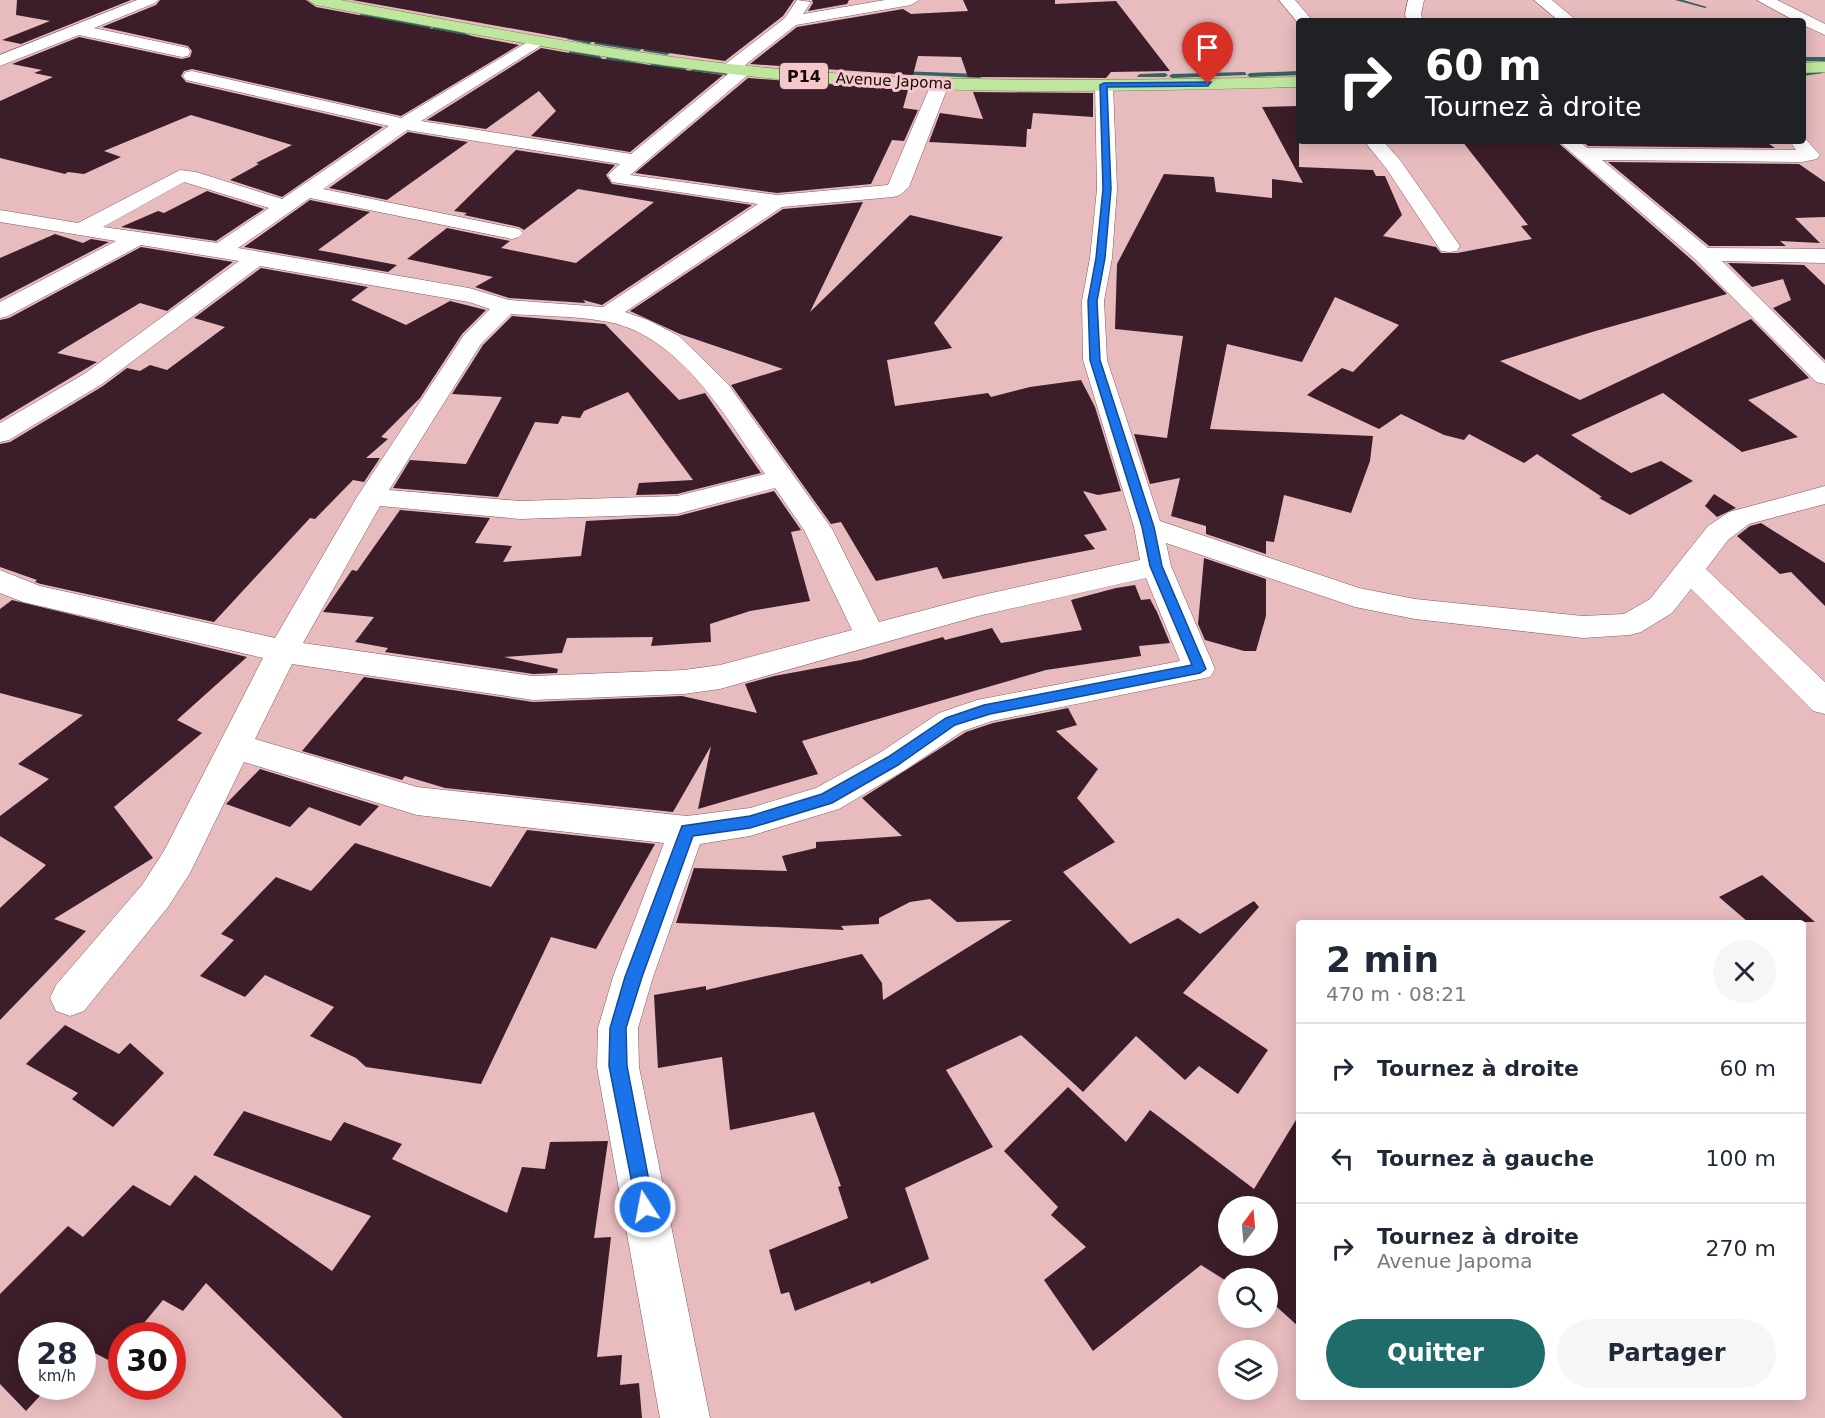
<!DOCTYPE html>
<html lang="fr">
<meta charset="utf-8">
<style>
body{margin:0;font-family:"DejaVu Sans",sans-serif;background:#f6f6f7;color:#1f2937;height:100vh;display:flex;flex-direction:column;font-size:22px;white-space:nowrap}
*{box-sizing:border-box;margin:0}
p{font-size:20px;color:#747a83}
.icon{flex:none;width:33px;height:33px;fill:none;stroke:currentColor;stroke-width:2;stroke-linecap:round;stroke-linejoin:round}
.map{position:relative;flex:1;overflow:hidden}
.side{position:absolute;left:1296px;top:920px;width:510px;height:480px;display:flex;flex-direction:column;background:#fff;border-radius:6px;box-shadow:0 3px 15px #0003}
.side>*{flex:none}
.guide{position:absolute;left:1296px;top:18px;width:510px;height:126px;border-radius:6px;box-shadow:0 3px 15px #0003;background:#202124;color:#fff;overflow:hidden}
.needle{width:39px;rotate:16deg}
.fabs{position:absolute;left:1218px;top:1196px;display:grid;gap:12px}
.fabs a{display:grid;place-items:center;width:60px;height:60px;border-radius:50%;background:#fff;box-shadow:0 3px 15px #0003;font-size:30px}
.speed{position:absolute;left:18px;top:1322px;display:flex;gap:12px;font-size:30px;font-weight:700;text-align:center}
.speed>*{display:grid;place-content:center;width:78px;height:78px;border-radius:50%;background:#fff;box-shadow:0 3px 15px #0003;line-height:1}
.speed small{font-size:15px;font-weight:400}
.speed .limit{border:9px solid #d22;background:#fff;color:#111}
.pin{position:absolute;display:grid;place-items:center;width:51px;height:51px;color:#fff;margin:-62px -26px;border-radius:50% 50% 50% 0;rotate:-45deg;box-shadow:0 0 6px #0007}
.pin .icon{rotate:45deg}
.me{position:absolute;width:66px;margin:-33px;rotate:349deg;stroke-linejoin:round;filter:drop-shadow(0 0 4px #0008)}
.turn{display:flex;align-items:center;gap:21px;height:126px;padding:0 30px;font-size:27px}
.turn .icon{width:78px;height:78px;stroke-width:2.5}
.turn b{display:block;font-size:42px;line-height:51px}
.round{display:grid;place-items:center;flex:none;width:63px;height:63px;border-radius:32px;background:#f6f6f7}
.headline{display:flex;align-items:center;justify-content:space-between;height:102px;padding:0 30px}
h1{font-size:36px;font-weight:600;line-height:45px}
.action{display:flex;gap:12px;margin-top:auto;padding:12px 30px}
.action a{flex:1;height:69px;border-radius:36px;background:#206c6a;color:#fff;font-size:24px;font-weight:600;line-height:69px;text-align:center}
.action a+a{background:#f6f6f7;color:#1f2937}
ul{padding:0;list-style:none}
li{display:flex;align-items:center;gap:18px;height:90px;padding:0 30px;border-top:2px solid #e0e1e3}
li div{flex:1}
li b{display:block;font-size:22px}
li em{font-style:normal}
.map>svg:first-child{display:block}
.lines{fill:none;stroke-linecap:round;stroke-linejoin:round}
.stream{fill:#316463;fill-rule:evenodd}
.building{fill:#3c1d2a;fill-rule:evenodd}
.minor-casing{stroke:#825a5e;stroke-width:1}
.major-casing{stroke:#688e41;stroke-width:1}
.minor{fill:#fff;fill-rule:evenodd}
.major{fill:#bfe69f;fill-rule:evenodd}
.route{fill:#1a73e8;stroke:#114b97;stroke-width:1.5}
.labels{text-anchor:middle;stroke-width:6;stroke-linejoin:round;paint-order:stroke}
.far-street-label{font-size:15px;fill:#160809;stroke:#f5c8cb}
.shield{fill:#f5c8cb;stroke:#594243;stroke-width:1.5}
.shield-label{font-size:16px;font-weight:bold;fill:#160809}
</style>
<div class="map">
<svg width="1825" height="1418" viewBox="0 0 1825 1418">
<rect width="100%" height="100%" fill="#e8bbbe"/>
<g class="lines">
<path class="stream" d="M1675 0H1683L1707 7 1705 8Z
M361 14 429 25 432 27 429 29 359 16Z
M434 26 464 33 485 41 482 43 460 34 432 29Z
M569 36 589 40 592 42 589 44 567 39Z
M596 41 639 47 642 49 639 51 594 44Z
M645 48 667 51 670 53 667 55 643 51Z
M570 51 599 56 602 58 599 60 568 54Z
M607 57 650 65 653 63 684 67 687 69 684 71 605 60Z
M1803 57H1825V61H1803Z
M693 68 726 71 729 73 726 75 691 71Z
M899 71 980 74 983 76 980 78 897 74V72Z
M1299 71V75L1250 77 1247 75 1250 73Z
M1244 72 1246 73V75L1172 78 1169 76 1172 74Z
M1803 72 1820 71 1823 73 1803 76Z
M1140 74 1165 73 1168 75 1165 77H1138L1137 76Z"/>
</g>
<path class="building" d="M17 0H131L21 44 2 40 50 21 16 15Z
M160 0H306L316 7 519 45 401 116 192 69 184 71 181 76 186 82 383 127 282 197 230 180 259 164 256 163 292 145 191 115 104 151 121 157 84 174 68 172 65 174 0 158V101L53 77 34 73 42 70 12 64 79 37 182 59 190 57 192 51 188 46 102 27 156 5Z
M352 0H794L783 16 725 61 565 38Z
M812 0H849L847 4 808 11 813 3Z
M963 0H1055V4L1116 1 1170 71 1111 72 1106 78 968 77 961 57 918 56 913 75 750 64 797 27 903 9 911 14 968 11Z
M541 48 609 60 723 75 630 152 531 136 556 111 539 91 486 129 427 120Z
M748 78 908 90 903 108 918 110 904 141 892 140 871 184 777 193 635 173Z
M973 92 1093 93V117L1033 113 1031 129H1027L1026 147 929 142 940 113 983 119Z
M1299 106V167L1373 170 1376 176H1385L1402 215 1383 236 1436 247 1441 253H1457L1532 239 1521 226 1528 225 1462 141H1556L1693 261 1727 294 1592 332 1500 361 1580 400 1751 319 1809 378 1748 400 1798 437 1742 452 1663 393 1571 435 1631 473 1661 461 1693 481 1630 515 1599 498 1602 497 1537 454 1524 463 1469 434 1464 440 1444 435 1401 414 1379 429 1307 395 1342 368 1353 372 1399 325 1335 297 1302 362 1227 344 1210 429 1373 436 1370 461 1351 513 1284 495 1274 542 1266 541V554L1206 534V526L1171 516 1180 478 1150 484 1134 434 1167 438 1183 336 1115 329 1117 264 1164 174 1214 177 1216 192 1272 198V179L1303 183 1262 107Z
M408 132 468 142 387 200 329 188Z
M1582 141H1765L1775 148 1588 146Z
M516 150 615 165 606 175 612 184 752 205 602 305 583 300 586 303 509 298 475 287 493 277 407 259 447 228 510 241 501 248 576 263 654 202 578 189 524 230 519 227 464 215 467 213 454 211Z
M1608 162 1799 164 1825 182V217L1795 218 1820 243 1780 241 1786 246H1709Z
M207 191 264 209 216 241 121 227 158 211 164 213Z
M310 200 370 212 318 250 397 265 388 272 244 247Z
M863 202 810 312 910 215 1003 237 934 323 952 348 887 360 895 406 988 393 991 397 1030 387 1081 380 1095 407 1121 491 1098 495 1083 491 1107 530 1084 535 1095 549 943 579 937 567 876 581 841 522 831 524 731 385 783 369 680 334 630 311 783 209Z
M55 234 83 243 91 239 109 242 0 299V258Z
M141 247 233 262 167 311 140 303 57 353 97 362 0 420V320L9 318Z
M1728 263 1804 265 1825 285V360L1773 308 1791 300 1783 279 1752 287Z
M261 268 368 287 351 300 406 325 450 301 486 310 462 334 420 398 381 437 388 439 366 458H380L364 482 353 480 315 519 310 518 214 622 41 584 35 582 37 580 0 567V444L10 442 103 386 127 368 140 371 150 365 167 370 225 327 194 318Z
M512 316 605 324 679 400 705 393 761 473 677 494 636 495 639 483 693 480 628 392 584 411 580 418 562 416 558 424 535 422 498 497 393 488 410 460 466 464 502 397 452 394 483 345Z
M774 491 801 530 791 532 810 601 750 611 710 624 711 642 651 646 653 637 567 638 562 653 504 657 558 669 557 673 533 674 385 652 388 648 355 642 374 617 323 612 352 570 357 571 400 510 490 518 475 543 512 546 503 562 581 556 586 521 678 516Z
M1714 494 1736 508 1717 517 1705 506Z
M1761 523 1825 563V606L1791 572 1780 574 1737 536 1750 526Z
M1204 558 1266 579V616L1256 651H1244L1205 640 1198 624Z
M1135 585 1141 600 1150 599 1157 612 1170 643 1139 646 1141 656 1046 670 802 741 818 774 698 809 711 746 673 812 445 788 405 776 402 780 302 751 364 677 533 702 682 696 757 713 745 684 774 676 861 660 943 637 945 640 992 628 1001 643 1082 630 1071 600 1116 588Z
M12 600 247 657 177 720 202 733 114 807 153 858 54 919 86 931 0 1020V908L46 865 0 836V816L49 779 18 764 83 715 0 693V609Z
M1068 708 1077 725 1056 731 1098 769 1077 798 1115 842 1063 872 1130 944 1178 918 1200 934 1254 901 1259 907 1183 993 1268 1050 1238 1094 1199 1066 1185 1080 1136 1036 1083 1092 1021 1035 946 1070 993 1147 905 1188 929 1259 871 1284 870 1281 795 1311 789 1292 781 1294 769 1250 848 1218 838 1187 841 1186 814 1112 730 1130 722 1057 658 1068 654 995 706 986V990L862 954 882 983 883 1000 1012 920 957 922 930 899 910 902 879 918V924L841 926 844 930 676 923 694 868 787 871 782 856 816 848V842L902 836 862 798 966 732 993 723Z
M260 769 379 806 360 826 309 807 290 827 226 804Z
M527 830 655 844 596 949 551 937 481 1084 366 1067 356 1058 310 1036 334 1007 265 975 245 997 200 976 234 940 221 934 276 877 311 891 355 843 491 887Z
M1762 875 1815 922H1748L1719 897Z
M65 1025 119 1054 130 1043 164 1073 113 1127 72 1099 78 1093 26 1064Z
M1068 1087 1126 1142 1150 1110 1254 1189 1299 1115V1327L1268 1299V1278H1228V1282L1201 1265 1093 1351 1044 1280 1086 1247 1051 1215 1058 1207 1004 1151ZM1228 1206H1268V1245H1228Z
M244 1111 331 1141 344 1122 402 1144 392 1159 507 1213 522 1167 545 1169 550 1142 608 1141 594 1238 611 1237 597 1357 622 1355 620 1385 639 1383 642 1418H343L206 1283 183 1311 163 1300 134 1335H122V1351L112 1362 85 1348 82 1350V1335H32V1386H49L26 1411 0 1384V1294L68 1226 83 1237 133 1185 170 1206 195 1175 332 1271 371 1216 213 1155Z"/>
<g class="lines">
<g class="minor-casing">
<path id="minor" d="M137 0H158L155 3 94 28 188 48 190 52 188 56 182 57 79 35 0 66V55Z
M797 0 811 2 803 14 885 0H919L911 5 796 25 745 65 752 70 749 74 630 175 777 195 888 185 931 84 934 80H946L949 84 909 187 900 195 893 197 782 207 625 312 648 320 679 336 728 384 832 529 879 622 978 596 1140 560 1134 527 1083 360 1082 301 1090 258 1097 189 1095 85 1098 81H1110L1113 85 1117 189 1112 258 1104 301 1107 360 1160 521 1359 588 1415 599 1583 616 1624 614 1650 599 1708 526 1729 512 1825 486V504L1749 524 1728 540 1706 569 1825 682V714L1813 711 1691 589 1672 613 1641 632 1630 635 1583 638 1415 619 1355 607 1166 543 1171 566 1215 669 1210 677 992 721 963 731 905 770 839 809 750 836 700 844 653 977 638 1028 639 1067 710 1418H660L597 1067 598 1028 613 977 664 843 417 815 244 762 190 873 168 907 84 1011 70 1016 56 1011 50 998 56 985 142 885 164 851 263 658 23 602 0 593V570L40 586 275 638 357 497 464 335 490 309 469 302 260 266 102 384 9 440 0 442V423L84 374 239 261 141 245 8 316 0 318V302L116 241 0 222V210L78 223 180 170 196 172 282 199 389 126 186 80 183 76 186 72 192 71 401 118 536 37 544 42 542 45 421 121 631 154 728 74 721 69 724 65 785 18ZM407 130 620 164 608 175 612 182 758 204 603 307 509 300 469 288 238 248 310 198 512 239 519 237 523 233 519 229 323 189ZM184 182 269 208 217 243 103 227ZM511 314C541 316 573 316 603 321 678 332 726 417 765 474L677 496 520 501 389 490 481 344ZM775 488 804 530 852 630 720 665 684 670 533 676 303 643 380 506 520 519 677 514ZM1146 578 1180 661 977 700 939 713 881 752 816 788 750 808 687 816 417 787 255 739 292 664 533 700 684 694 720 689 978 616Z
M1279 0H1295L1313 21H1299V24Z
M1408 0H1424L1421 14 1423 21H1407L1405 14Z
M1534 0H1552L1577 21H1559Z
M1757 0H1777L1825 24V35L1803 25V21H1795Z
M1803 136 1820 155 1817 159 1802 162 1602 160 1708 248 1825 249V263L1722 261 1825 363V384L1816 382 1695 259 1558 141H1579L1587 148 1796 150 1790 141H1803Z
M1364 141H1383L1400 160 1460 246 1457 251 1449 252 1441 251 1386 168Z"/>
</g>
<g class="major-casing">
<path id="major" d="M308 0H340C489 28 639 57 790 70 960 84 1129 80 1299 77V87C1129 91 957 96 787 80 629 65 472 34 316 5Z
M1825 62V72L1803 73V63Z"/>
</g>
<use href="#minor" class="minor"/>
<use href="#major" class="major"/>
</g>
<path class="route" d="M1211 82 1208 86 1107 87 1111 189 1105 258 1097 301 1100 360 1154 527 1162 566 1206 669 1200 673 990 714 955 725 898 765 832 803 750 828 693 836 642 977 626 1028 627 1066 654 1207 651 1214 645 1216 638 1214 609 1066 610 1028 625 977 682 826 750 816 822 794 888 757 946 718 984 705 1192 665 1150 566 1142 527 1090 360 1088 301 1096 258 1103 189 1100 85 1104 83Z"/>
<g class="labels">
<g class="far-street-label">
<text transform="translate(894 81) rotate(3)" y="5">Avenue Japoma</text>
</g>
<rect class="shield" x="780" y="63" width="48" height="26" rx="4.5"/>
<g class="shield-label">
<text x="804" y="82">P14</text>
</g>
</g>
</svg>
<div class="fabs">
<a><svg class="needle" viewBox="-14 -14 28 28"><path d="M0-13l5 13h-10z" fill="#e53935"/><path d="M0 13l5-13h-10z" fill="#747a83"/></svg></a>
<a><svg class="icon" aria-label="search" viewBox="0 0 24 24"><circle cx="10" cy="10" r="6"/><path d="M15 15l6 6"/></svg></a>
<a><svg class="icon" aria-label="layers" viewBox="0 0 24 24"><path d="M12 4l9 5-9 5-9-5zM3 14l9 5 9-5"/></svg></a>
</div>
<div class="speed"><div>28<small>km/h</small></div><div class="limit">30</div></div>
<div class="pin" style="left:1208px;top:84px;background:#d93025"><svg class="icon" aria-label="arrive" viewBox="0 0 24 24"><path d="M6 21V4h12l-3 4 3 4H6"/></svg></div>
<svg class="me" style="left:645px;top:1207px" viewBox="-20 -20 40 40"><circle r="17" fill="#1a73e8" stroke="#fff" stroke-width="3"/><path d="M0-11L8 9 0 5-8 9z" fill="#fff"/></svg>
<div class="guide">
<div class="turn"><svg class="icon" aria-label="right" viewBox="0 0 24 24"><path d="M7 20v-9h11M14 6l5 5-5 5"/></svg><div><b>60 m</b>Tournez à droite</div></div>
</div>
<section class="side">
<div class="headline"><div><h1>2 min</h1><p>470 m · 08:21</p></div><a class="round"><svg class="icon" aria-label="close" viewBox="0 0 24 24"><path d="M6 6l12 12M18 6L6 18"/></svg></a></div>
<ul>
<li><svg class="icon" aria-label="right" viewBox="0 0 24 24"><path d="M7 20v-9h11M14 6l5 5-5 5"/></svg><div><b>Tournez à droite</b></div><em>60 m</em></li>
<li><svg class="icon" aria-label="left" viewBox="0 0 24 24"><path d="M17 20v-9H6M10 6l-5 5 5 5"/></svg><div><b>Tournez à gauche</b></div><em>100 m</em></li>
<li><svg class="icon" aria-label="right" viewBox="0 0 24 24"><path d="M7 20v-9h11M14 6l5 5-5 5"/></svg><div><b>Tournez à droite</b><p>Avenue Japoma</p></div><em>270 m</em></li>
</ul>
<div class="action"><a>Quitter</a><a>Partager</a></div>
</section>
</div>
